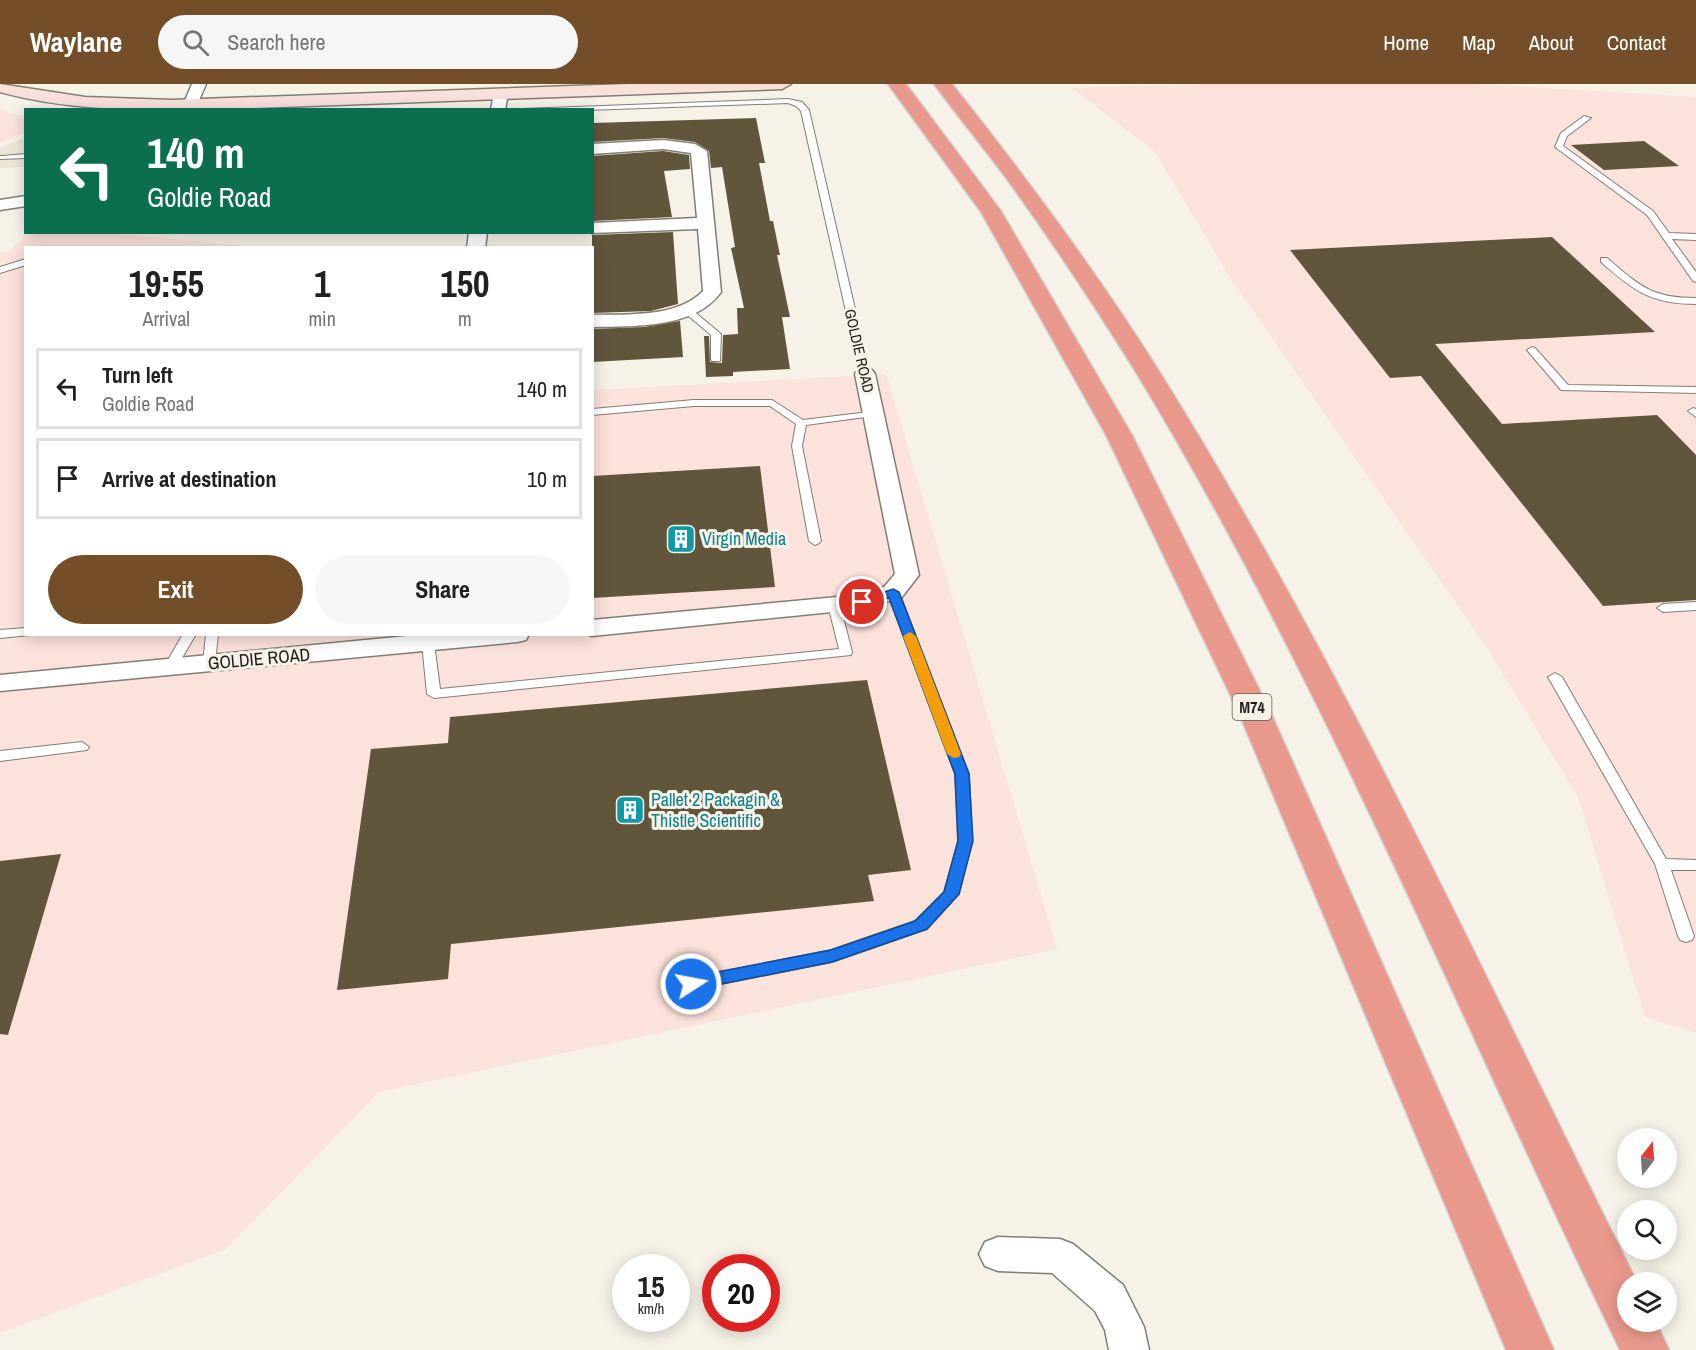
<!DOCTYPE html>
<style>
body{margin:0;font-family:"Archivo Narrow",sans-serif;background:#f6f6f6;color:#202124;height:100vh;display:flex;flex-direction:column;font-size:22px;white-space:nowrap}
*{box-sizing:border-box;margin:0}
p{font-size:20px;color:#757577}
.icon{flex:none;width:33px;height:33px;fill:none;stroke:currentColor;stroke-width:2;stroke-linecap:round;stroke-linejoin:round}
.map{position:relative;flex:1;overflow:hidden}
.drawer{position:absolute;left:24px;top:162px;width:570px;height:390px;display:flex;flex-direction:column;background:#fff;border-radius:0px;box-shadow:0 3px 15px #0003}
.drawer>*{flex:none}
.top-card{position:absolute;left:24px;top:24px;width:570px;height:126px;border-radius:0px;box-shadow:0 3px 15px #0003;background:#0b6e4f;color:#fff;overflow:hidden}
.needle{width:39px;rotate:17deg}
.tools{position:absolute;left:1617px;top:1044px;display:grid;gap:12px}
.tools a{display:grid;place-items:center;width:60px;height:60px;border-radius:50%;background:#fff;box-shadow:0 3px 15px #0003;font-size:30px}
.speed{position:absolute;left:612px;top:1170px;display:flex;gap:12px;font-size:30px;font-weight:700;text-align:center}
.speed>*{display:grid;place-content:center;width:78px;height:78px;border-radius:50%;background:#fff;box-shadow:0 3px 15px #0003;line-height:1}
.speed small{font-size:15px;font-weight:400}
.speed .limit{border:9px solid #d22;background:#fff;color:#111}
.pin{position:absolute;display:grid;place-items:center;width:51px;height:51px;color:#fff;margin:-26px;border:3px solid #fff;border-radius:50%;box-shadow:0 2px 6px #0007}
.me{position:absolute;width:66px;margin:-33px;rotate:79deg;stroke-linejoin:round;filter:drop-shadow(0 0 4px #0008)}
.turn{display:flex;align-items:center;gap:21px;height:126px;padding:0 24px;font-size:27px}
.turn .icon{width:78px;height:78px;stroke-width:2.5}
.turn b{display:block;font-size:42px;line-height:51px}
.eta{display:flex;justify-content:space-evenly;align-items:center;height:102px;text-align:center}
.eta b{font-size:36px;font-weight:700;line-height:42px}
.button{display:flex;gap:12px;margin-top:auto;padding:12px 24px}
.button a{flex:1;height:69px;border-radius:36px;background:#734e29;color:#fff;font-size:24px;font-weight:700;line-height:69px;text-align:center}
.button a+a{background:#f6f6f6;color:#202124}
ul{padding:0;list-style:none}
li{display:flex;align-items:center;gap:18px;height:81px;margin:0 12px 9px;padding:0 12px;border:3px solid #e0e0e0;border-radius:0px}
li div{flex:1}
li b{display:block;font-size:22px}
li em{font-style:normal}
header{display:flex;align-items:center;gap:36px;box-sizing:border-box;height:84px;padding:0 30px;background:#734e29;color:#fff}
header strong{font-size:28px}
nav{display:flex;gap:33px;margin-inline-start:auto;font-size:21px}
.search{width:420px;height:54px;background:#f6f6f6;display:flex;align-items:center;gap:15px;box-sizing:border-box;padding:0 21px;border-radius:33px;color:#757577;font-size:22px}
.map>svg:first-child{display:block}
.built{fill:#eee6d5}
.industrial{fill:#fbe2da}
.building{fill:#61553c}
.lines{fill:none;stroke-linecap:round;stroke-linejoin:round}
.lane-casing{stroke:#827e75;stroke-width:2}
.street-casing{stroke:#827e75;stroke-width:3}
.secondary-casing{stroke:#827e75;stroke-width:3}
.highway-casing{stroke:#d2d2d1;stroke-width:3}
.lane{fill:#fff;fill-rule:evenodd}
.street{fill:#fff;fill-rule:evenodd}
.secondary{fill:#f8e0dc;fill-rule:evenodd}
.highway{fill:#e9998c;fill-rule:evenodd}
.route{fill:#1a73e8;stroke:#114b97;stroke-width:1.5}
.slow{fill:#f59e0b}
.labels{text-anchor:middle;stroke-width:6;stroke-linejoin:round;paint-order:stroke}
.far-street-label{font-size:15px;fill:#1f1d19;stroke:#f6f2e7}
.shield{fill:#f6f2e7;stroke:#605d57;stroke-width:1.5}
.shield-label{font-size:16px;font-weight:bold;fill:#1f1d19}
.culture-label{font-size:18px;fill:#0d838f;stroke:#f6f2e7;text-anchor:start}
.street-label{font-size:18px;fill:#1f1d19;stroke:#f6f2e7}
</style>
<header>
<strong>Waylane</strong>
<div class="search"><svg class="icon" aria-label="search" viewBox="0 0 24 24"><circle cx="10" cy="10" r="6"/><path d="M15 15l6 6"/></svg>Search here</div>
<nav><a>Home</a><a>Map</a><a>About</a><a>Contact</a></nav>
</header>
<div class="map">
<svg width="1696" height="1266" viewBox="0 0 1696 1266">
<rect width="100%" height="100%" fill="#f6f2e7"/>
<path class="built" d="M25 53V83L0 84V64Z"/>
<path class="industrial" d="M1200 0H1480L1696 13V949L1645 933 1578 713 1485 561 1229 192 1155 68 1072 4Z
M0 26 25 32V49L0 59Z
M28 148 108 149 260 163 26 164V550H592L593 306 886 290 1057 865 379 1008 226 1165 0 1249V168L10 167Z"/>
<path class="building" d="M756 34 765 79H759L770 137H773L780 171H777L790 233H782L790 285 733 288V292L706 293 704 252H709L710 278 722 279 723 251 738 250 737 224H744L731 164 735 163 722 83 711 84 709 67 695 58 663 54 592 58 593 39Z
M1644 57 1679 82 1604 86 1571 61Z
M663 67 689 71 690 85 664 87 672 133 592 137V72Z
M673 148 678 220 651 227 592 229V151Z
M1552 153 1655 248 1435 260 1502 340 1657 331 1696 371V516L1603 522 1421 292 1390 294 1290 166Z
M680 237 683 273 592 278V245L644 243Z
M760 382 775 503 592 514V392Z
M867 596 911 786 868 791 874 817 451 860 448 895 337 906 371 665 448 659 450 633Z
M61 770 8 951 0 950V777Z"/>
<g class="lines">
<g class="lane-casing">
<path id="lane" d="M788 15 802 18 809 26 870 290 869 292 865 293 860 290 801 27 796 22 788 19 587 26H498Z
M1584 32 1591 34 1567 52 1563 62 1653 127 1669 149 1696 150V156L1672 155 1696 188V198L1693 197 1647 131 1555 63 1561 49Z
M26 70V74L0 75V72H3Z
M1601 174H1607C1640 202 1651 214 1696 214V220C1651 220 1634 207 1601 178Z
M26 175V181L0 189V183Z
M685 225H691L721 250 720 277H712L711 275V251L685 229Z
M1532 263 1535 264 1568 301 1696 303V309L1561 306 1527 266Z
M694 316H772L803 336 877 327V331L873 332 806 341 802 362 821 457 819 459 815 461 809 457 792 362 796 340 770 322H694L592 331V325Z
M1693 324 1696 325V333L1688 327Z
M893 504 899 508 969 690 972 757 959 810 927 845 832 878 691 906 685 904 683 900 685 896 691 894 831 866 915 837 944 808 958 757 955 690 887 508Z
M834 517 840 521 852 568 851 571 434 614 427 610 422 559 428 555 434 559 440 605 839 565 828 521Z
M1696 518V526L1663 528 1657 524 1663 520Z
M26 544V550L30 551 0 554V546Z
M183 550H196L175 586H165L164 583Z
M206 550H218L215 579 209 583 203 579Z
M1555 589 1562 593 1666 775 1696 776V786H1671L1694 852 1692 856 1686 858 1680 856 1678 852 1655 780 1548 593Z
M82 658 89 663 87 666 0 677V667Z"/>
</g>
<g class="street-casing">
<path id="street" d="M192 0H206L197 21 190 25 183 21Z
M501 5 508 9 505 26H491L494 9Z
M663 56 695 60 707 67 721 208C695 245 633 242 592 243V231C627 230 677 234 703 207L698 145 592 149 589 148H592V139L697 134 691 69 663 65 592 70V60Z
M26 112V122L0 126V116Z
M469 148H487L485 164H467Z
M865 284 872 286 875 290 919 491 902 513 862 525 592 552 587 550H592V536L859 511 884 503 895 490 855 290 858 286Z
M428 550H529L526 556 517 558 0 607V591Z
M998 1153 1060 1155 1073 1160 1123 1201 1144 1243 1149 1266H1109L1105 1246 1095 1227 1052 1189 998 1187 985 1182 979 1170 985 1158Z"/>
</g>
<g class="secondary-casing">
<path id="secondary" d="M0 0 85 13 172 16 629 0H791L782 5 198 26C130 26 65 26 0 8Z"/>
</g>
<g class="highway-casing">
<path id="highway" d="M888 0H906L1001 127 1132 351 1270 627 1554 1266H1506L1238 627 1106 351 981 128Z
M934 0H952C1026 93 1096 187 1159 287 1341 578 1484 892 1637 1198H1628V1238H1656L1669 1266H1620C1461 938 1324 597 1134 285 1094 221 1053 159 1009 98 985 65 958 33 934 0Z"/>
</g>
<use href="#lane" class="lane"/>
<use href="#street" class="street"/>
<use href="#secondary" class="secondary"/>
<use href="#highway" class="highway"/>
</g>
<path class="route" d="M893 505 899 508 969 690 973 757 959 810 927 845 832 878 691 906 685 904 683 900 691 893 831 866 915 837 944 808 958 757 955 690 889 514 862 522 855 518Z"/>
<path class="slow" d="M910 548 916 552 961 670 959 673 954 674 947 670 903 552Z"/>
<defs>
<g id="building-square" transform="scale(1.5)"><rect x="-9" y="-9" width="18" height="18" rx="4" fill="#0f9aa8" stroke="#f6f2e7"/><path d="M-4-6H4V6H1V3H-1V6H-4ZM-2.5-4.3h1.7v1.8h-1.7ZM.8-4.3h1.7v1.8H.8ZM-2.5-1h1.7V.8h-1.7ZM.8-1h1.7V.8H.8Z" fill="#fff"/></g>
</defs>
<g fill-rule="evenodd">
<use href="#building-square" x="681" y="455"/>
<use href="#building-square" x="630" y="726"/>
</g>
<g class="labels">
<g class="far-street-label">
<text transform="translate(859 267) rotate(77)" y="5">GOLDIE ROAD</text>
</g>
<rect class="shield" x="1232.5" y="610" width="39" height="26" rx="4.5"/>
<g class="shield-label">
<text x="1252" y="629">M74</text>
</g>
<g class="culture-label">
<text x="702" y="461">Virgin Media</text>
<text x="651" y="722">Pallet 2 Packagin &amp;<tspan x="651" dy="21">Thistle Scientific</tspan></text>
</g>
<g class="street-label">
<text transform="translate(259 575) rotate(-5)" y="6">GOLDIE ROAD</text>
</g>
</g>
</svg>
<div class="tools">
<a><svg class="needle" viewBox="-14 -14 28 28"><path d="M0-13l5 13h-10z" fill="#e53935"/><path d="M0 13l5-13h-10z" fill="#757577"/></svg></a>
<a><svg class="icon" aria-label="search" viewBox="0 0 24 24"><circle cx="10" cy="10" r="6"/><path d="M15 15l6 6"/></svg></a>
<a><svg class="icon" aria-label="layers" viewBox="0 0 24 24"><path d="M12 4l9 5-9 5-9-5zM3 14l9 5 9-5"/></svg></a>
</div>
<div class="speed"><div>15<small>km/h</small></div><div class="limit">20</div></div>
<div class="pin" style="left:862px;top:518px;background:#d93025"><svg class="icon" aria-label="arrive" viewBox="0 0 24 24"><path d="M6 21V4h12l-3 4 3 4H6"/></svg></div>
<svg class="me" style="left:691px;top:900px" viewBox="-20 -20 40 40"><circle r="17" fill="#1a73e8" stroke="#fff" stroke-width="3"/><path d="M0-11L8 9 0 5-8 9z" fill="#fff"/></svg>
<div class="top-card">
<div class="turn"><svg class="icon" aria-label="left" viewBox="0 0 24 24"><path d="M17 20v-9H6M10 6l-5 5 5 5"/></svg><div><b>140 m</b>Goldie Road</div></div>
</div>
<section class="drawer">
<div class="eta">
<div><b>19:55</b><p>Arrival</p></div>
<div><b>1</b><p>min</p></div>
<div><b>150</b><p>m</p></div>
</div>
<ul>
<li><svg class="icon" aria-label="left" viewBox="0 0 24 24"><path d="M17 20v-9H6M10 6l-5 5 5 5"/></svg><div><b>Turn left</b><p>Goldie Road</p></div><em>140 m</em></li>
<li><svg class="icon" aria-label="arrive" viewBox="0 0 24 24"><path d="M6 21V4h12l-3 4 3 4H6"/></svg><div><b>Arrive at destination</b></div><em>10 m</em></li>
</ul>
<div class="button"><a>Exit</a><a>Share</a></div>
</section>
</div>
